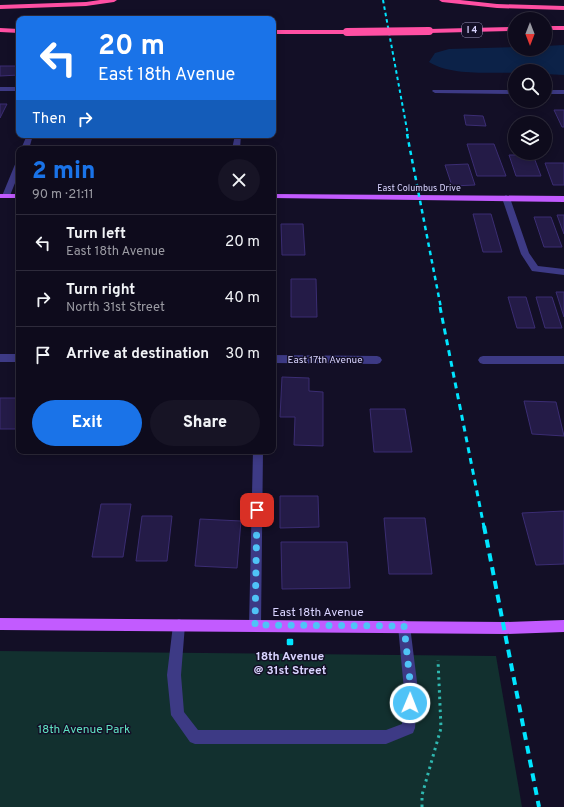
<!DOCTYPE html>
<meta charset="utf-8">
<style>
body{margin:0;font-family:Overpass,sans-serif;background:#171425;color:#f1f3f6;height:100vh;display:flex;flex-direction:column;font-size:15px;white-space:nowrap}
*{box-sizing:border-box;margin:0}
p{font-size:13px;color:#9b9ba3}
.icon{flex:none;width:22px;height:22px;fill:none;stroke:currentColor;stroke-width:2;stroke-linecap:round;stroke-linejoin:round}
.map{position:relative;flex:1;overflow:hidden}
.details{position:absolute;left:16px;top:146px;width:260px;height:308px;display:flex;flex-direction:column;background:#0e0b1c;border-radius:8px;box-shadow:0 2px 10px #0003,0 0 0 1px #2e2b3b}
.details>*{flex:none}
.guide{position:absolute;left:16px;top:16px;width:260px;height:122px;border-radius:8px;box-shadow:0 2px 10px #0003,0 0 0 1px #2e2b3b;background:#1a73e8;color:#fff;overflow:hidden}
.needle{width:26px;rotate:180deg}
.tools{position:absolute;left:508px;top:12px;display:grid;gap:8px}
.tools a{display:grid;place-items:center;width:44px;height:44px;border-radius:50%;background:#0e0b1c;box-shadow:0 2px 10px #0003,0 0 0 1px #2e2b3b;font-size:20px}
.pin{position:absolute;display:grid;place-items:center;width:34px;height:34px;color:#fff;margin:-17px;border-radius:8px;box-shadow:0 2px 6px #0006}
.me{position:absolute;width:44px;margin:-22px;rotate:1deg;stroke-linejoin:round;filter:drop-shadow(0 0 3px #0008)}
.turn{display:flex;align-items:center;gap:14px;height:84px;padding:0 16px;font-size:18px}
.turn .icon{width:52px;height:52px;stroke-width:2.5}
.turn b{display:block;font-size:28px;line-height:34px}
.then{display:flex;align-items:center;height:38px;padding:0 16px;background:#0003;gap:8px;font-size:15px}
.round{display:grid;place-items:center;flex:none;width:42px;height:42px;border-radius:21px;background:#171425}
.headline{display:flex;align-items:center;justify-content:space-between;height:68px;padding:0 16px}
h1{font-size:24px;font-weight:800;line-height:30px;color:#1a73e8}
.primary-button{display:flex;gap:8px;margin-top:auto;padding:8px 16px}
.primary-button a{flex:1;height:46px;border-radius:24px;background:#1a73e8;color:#fff;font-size:16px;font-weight:800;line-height:46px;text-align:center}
.primary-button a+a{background:#171425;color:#f1f3f6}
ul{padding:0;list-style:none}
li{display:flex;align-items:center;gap:12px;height:56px;padding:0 16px;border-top:1px solid #2e2b3b}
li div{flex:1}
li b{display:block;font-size:15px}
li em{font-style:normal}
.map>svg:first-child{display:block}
.green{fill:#12302f}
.water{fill:#0c2248}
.building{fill:#241b47;stroke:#3b2d73}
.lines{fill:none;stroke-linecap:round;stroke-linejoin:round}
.path{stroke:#2fb8b0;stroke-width:3;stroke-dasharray:2.5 4;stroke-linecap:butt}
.minor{fill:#3d3a85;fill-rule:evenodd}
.major{fill:#c25bff;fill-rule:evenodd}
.highway{fill:#ff4fa3;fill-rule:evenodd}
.rail-far3{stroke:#00e5ff;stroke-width:2;stroke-dasharray:3.5 3;stroke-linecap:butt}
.rail-far2{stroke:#00e5ff;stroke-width:2.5;stroke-dasharray:4.5 4;stroke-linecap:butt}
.rail-far1{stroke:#00e5ff;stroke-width:3;stroke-dasharray:6 5;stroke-linecap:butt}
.rail{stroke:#00e5ff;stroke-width:4;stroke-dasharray:8 6;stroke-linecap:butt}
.highway-bridge{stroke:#ff4fa3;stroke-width:8}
.route{stroke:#4fc3f7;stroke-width:7;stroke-dasharray:0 12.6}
.poi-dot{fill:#00e5ff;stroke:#130f26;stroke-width:1.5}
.labels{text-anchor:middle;stroke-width:3;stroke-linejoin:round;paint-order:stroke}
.shield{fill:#130f26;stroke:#9e99be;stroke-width:1}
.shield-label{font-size:9px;font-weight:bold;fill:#d9d4ff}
.far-street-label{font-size:9px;fill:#d9d4ff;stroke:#130f26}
.street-label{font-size:10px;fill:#d9d4ff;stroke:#130f26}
.near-street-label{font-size:12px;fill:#d9d4ff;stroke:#130f26}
.near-poi-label{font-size:12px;font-weight:bold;fill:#d9d4ff;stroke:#130f26}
.near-park-label{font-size:12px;fill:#5fe0c0;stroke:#130f26}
</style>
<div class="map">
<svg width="564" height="807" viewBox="0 0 564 807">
<rect width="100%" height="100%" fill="#130f26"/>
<path class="green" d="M0 651 496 656 522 807H0Z"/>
<path class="water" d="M564 45V75L545 74V71H515V73C489 72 451 76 429 62L435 53 449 49 515 47V49H545V46Z"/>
<path class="building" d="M0 66H19V75L0 76Z
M0 104H7L0 118Z
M554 110H564V127H562Z
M464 115 483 116 486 126 466 125Z
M467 144H494L506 176H477Z
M509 155H533L541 176H516Z
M545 163H564V185H553Z
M468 164 475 185 452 186 445 165Z
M473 214H491L502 252H483Z
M557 215H564V234Z
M534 217H551L562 247H544Z
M281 224H303L305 255H282Z
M291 279H316L317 317H291Z
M556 292H564V317Z
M508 297H526L535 328H517Z
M536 297H552L562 328H545Z
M282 377 309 378V391L323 392V446L294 445 295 417H280Z
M0 398H19V429H0Z
M524 401 556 402 564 436 532 434Z
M370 409H405L412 452H374Z
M107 451H140L106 453Z
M280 496H318L319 527 280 528Z
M101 504H131L123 557H92Z
M564 511V564L536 565 522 513Z
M142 516H172L167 561H136Z
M384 518H425L432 574H389Z
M200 519 241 521 237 568 195 566Z
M281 542H347L350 588 282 589Z"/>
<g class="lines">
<path class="path" d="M422 807V795L441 728 438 660"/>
<path class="minor" d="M0 87H19V91H0Z
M433 90H515V94L435 93 432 91Z
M545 90H564V94H545Z
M27 135H33L29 149H21Z
M235 135H241L240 149H232Z
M16 162H19V173L9 198H3L2 196Z
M506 195 510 198 529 253 538 266 564 269V275L532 271 521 254 502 198Z
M0 354H19V362H0Z
M273 355 377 356 380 357 382 360 380 363 377 364 273 363Z
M483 356H564V364H483L480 363 478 360 480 357Z
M253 451H263L261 625 259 629 255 631 251 629 249 625Z
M179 619 183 621 185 625 181 675 184 712 198 730H386L402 724 404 690 398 626 400 622 404 620 408 622 410 626 418 690 415 728 413 733 386 744H195L190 742 171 715 167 675 173 625 175 621Z"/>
<path class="major" d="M0 194H19V198H0Z
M273 194 564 196V202L273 198Z
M0 618 505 622 564 620V632L505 634 0 630Z"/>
<path class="highway" d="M100 0H117L114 2 86 6 0 9V5L86 2Z
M439 0H460L497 4 564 6V10L497 8 442 2Z
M545 26H564V30H545Z
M515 27V31L429 33 426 31 429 29Z
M0 28 19 29V33L0 32Z
M273 30H347L351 32 347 34H273Z"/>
<path class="rail-far3" d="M383 0 408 135"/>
<path class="rail-far2" d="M407 134 441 308"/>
<path class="rail-far1" d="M440 307 484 527"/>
<path class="rail" d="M484 526 539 807"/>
<path class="highway-bridge" d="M347 32 429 31"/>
</g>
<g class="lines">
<path class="route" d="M257 510 255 625 404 626 411 690 410 703"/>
</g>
<rect class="poi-dot" x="286" y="638" width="8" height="8" rx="2"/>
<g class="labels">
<rect class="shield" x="462" y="23" width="20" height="14" rx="3"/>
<g class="shield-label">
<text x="472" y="33">I 4</text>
</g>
<g class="far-street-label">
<text x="419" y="191">East Columbus Drive</text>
</g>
<g class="street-label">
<text x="325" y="363">East 17th Avenue</text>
</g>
<g class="near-street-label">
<text x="318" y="616">East 18th Avenue</text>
</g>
<g class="near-poi-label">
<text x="290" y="660">18th Avenue<tspan x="290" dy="14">@ 31st Street</tspan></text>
</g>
<g class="near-park-label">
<text x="84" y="733">18th Avenue Park</text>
</g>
</g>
</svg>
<div class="tools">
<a><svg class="needle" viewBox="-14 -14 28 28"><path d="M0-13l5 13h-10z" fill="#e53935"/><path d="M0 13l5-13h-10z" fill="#9b9ba3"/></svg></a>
<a><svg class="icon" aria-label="search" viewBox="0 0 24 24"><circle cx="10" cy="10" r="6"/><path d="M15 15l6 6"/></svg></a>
<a><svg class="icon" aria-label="layers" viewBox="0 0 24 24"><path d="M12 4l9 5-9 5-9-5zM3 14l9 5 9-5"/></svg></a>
</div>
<div class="pin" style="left:257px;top:510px;background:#d93025"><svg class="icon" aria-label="arrive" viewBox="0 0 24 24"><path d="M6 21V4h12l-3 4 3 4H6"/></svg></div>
<svg class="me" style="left:410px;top:703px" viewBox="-20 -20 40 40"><circle r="17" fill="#4fc3f7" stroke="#fff" stroke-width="3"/><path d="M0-11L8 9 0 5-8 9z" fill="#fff"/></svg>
<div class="guide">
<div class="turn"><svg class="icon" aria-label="left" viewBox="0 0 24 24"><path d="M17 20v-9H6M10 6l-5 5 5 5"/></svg><div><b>20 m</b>East 18th Avenue</div></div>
<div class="then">Then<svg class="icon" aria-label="right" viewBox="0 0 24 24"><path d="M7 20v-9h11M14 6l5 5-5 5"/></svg></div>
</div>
<section class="details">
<div class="headline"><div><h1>2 min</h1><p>90 m · 21:11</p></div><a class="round"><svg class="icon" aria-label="close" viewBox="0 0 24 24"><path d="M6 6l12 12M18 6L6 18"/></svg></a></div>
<ul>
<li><svg class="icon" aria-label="left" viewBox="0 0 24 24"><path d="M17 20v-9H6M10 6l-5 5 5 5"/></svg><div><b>Turn left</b><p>East 18th Avenue</p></div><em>20 m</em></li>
<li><svg class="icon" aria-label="right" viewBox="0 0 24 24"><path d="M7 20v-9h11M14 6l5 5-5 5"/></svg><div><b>Turn right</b><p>North 31st Street</p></div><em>40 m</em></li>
<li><svg class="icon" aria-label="arrive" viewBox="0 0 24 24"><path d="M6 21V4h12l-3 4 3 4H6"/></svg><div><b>Arrive at destination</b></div><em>30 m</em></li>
</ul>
<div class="primary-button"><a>Exit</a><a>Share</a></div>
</section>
</div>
